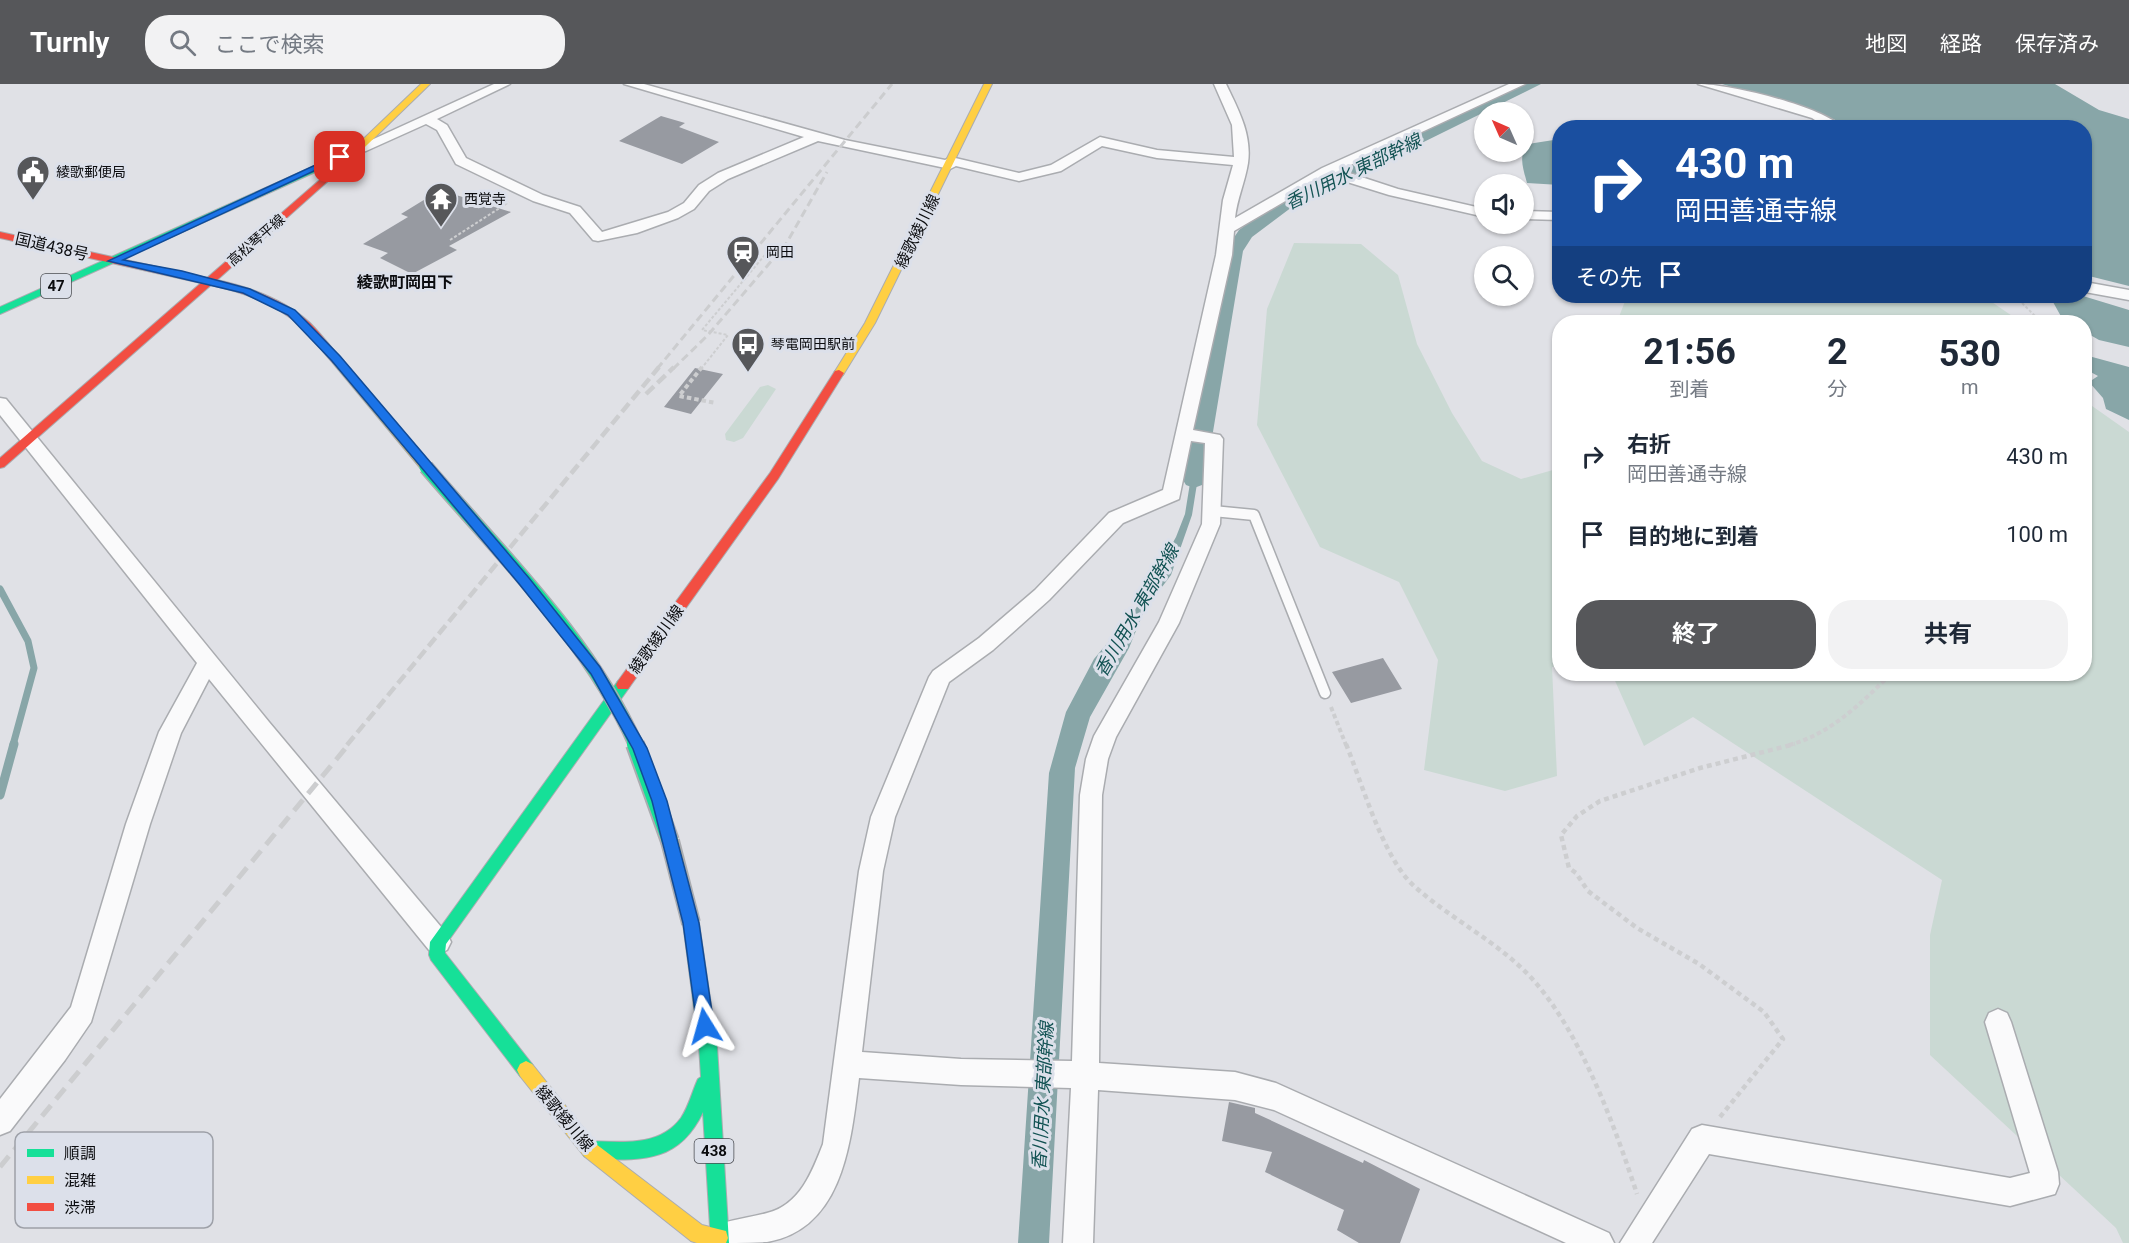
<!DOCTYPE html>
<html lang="ja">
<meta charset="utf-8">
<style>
body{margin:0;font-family:Roboto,"Noto Sans JP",sans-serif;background:#f2f2f3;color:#1f2937;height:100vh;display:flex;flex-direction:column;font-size:22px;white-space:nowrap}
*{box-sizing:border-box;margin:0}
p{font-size:20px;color:#747a83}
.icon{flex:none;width:33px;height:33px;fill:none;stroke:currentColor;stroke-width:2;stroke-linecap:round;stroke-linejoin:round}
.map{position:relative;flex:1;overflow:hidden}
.panel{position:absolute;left:1552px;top:231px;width:540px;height:366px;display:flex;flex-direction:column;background:#fff;border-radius:24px;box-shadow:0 2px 4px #0004}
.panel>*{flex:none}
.hud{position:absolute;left:1552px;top:36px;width:540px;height:183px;border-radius:24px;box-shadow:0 2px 4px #0004;background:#1a4fa0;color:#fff;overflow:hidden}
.needle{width:39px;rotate:315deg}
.controls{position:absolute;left:1474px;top:18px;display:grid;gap:12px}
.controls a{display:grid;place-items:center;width:60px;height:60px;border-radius:50%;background:#fff;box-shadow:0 2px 4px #0004;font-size:30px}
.pin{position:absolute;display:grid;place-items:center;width:51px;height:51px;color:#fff;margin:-26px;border-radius:12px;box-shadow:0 3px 9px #0006}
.me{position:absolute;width:66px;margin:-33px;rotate:352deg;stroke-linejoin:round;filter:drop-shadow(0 0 4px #0008)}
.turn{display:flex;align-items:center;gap:21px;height:126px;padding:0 24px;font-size:27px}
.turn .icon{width:78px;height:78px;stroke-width:2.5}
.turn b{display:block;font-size:42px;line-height:51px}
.then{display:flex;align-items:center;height:57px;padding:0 24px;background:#0003;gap:12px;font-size:22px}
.eta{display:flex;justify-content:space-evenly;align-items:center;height:102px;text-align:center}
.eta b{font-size:36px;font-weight:700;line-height:42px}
.button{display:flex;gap:12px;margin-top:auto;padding:12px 24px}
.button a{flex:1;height:69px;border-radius:24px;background:#56575a;color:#fff;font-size:24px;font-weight:700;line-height:69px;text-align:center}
.button a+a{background:#f2f2f3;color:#1f2937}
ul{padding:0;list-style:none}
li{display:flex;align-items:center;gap:18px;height:78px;padding:0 24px}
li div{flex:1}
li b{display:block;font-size:22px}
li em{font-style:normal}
header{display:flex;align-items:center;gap:36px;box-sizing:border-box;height:84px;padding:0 30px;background:#56575a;color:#fff}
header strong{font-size:28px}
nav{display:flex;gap:33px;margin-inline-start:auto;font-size:21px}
.search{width:420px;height:54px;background:#f2f2f3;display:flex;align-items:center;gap:15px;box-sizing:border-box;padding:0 21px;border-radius:24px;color:#747a83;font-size:22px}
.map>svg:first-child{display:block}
.green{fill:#cad9d3}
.water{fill:#88a6a8}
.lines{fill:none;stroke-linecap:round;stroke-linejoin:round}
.stream-far1{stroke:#88a6a8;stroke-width:7}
.stream{stroke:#88a6a8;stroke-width:9}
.canal{fill:#88a6a8;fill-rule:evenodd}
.building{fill:#979aa1}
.lane-casing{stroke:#aaacb0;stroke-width:13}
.street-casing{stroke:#aaacb0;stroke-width:3}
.fast-casing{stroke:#aaacb0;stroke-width:2}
.slow-casing{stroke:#aaacb0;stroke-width:2}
.jam-casing{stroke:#aaacb0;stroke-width:2}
.path-far2{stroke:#cdced0;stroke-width:2;stroke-dasharray:3 2;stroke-linecap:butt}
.path-far1{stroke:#cdced0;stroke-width:4;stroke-dasharray:4.5 3;stroke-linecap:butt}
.path{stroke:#cdced0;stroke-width:4.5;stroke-dasharray:5 4;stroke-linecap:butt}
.lane{stroke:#fafafb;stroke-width:10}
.street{fill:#fafafb;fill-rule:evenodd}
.fast{fill:#16e098;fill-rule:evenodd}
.slow{fill:#ffcf43;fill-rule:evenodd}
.jam{fill:#f24e42;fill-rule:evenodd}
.rail-far2{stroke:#cccdcf;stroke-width:3;stroke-dasharray:8 4.5;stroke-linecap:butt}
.rail-far1{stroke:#cccdcf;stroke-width:4.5;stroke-dasharray:11 5;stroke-linecap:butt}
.rail{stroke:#cccdcf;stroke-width:5;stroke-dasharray:14 8;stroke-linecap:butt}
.fast-bridge-far1-casing{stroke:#aaacb0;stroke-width:16;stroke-linecap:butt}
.fast-bridge-casing{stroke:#aaacb0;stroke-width:20;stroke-linecap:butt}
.slow-bridge-casing{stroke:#aaacb0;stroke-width:20;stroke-linecap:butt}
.fast-bridge-far1{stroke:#16e098;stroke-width:13}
.fast-bridge{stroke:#16e098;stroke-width:16}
.slow-bridge{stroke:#ffcf43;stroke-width:16}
.route{fill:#1a73e8;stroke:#114b97;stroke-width:1.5}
.labels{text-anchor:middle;stroke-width:6;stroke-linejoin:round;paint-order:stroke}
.far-poi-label{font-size:14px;fill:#0b0c0f;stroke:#dce0ea;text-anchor:start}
.far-street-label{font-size:14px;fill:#0b0c0f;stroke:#dce0ea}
.shield{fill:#dce0ea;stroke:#4a4c51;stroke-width:1.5}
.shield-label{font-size:15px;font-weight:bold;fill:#0b0c0f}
.street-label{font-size:16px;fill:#0b0c0f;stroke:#dce0ea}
.far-quarter-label{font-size:16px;font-weight:bold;fill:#0b0c0f;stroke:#dce0ea}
.water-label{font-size:18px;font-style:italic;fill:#125253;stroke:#dce0ea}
.key{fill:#dce0ea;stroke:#9da0a8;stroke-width:1.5}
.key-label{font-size:16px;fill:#0b0c0f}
</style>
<header>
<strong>Turnly</strong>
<div class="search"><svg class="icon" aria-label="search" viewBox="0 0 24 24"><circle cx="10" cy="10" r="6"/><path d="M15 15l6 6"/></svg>ここで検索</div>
<nav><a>地図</a><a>経路</a><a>保存済み</a></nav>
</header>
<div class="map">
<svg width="2129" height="1159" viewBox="0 0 2129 1159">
<rect width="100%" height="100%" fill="#e0e1e6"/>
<path class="green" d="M1294 159 1361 160 1398 191 1417 260 1452 329 1482 377 1521 395 1560 384V582L1552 583 1557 692 1505 707 1424 686 1438 576 1399 498 1320 463 1257 341 1267 225Z
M1627 212H1983L2021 238H1617Z
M768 301 776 305 743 354 734 358 726 356 725 350 760 303Z
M2085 317 2129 348V1159H2123L2116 1144 1930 971V851L1942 796 1693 633 1644 662 1612 590H2085Z"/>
<path class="water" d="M1722 0H2055L2099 26 2129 35V202L2085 191V44L1849 43 1833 35Z
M1560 55V101L1527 99C1523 84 1518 71 1528 60Z
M2044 212H2083L2129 226V263L2099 256 2085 248V238L2063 236 2053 218Z
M2085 271 2129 283V336L2106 325 2103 314 2089 298 2098 292 2085 285Z
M1196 362H1203L1192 431 1171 491 1144 527 1129 564 1090 633 1075 684 1049 1159H1018L1049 689 1066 628 1094 575 1135 526 1176 453 1185 430Z"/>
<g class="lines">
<path class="stream-far1" d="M0 505 28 557 34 584 13 661"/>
<path class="stream" d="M0 711 14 660"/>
<path class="canal" d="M1521 0H1541L1292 123 1252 153 1243 167 1205 396 1202 401 1194 404 1186 401 1183 396 1225 167 1239 146 1280 115Z"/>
</g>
<path class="building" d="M661 32 685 39 679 43 719 58 682 80 619 57Z
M440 106 511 128 449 162 457 166 412 190 380 174 388 169 363 160 408 133 401 130Z
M695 284 723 290 691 330 664 323Z
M1383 574 1402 605 1351 619 1332 588Z
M1229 1018 1255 1024V1029L1363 1079 1364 1076 1420 1105 1400 1159H1359L1337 1146 1344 1126 1265 1088 1272 1068 1222 1057Z"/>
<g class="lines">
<g class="lane-casing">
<path id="lane" d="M1213 427 1254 431 1325 609"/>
</g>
<g class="street-casing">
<path id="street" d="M494 0H510L437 35 447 41 466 74 543 111 580 123 602 148 668 128 684 119 699 101 718 89 804 53 624 0H644L845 56 945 76 951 73 1019 89 1051 81 1100 53 1157 66 1234 73 1232 41 1214 0H1226C1238 25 1252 50 1248 79 1245 98 1237 115 1235 134L1322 84 1509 0H1525L1340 86 1398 105 1485 125V133L1389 111 1328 92 1234 147 1232 171 1193 346 1220 351 1223 355 1220 440 1179 539 1116 653 1108 675 1102 711 1099 979 1235 988 1276 999 1609 1149 1614 1159H1566L1274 1026 1235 1016 1098 1006 1093 1159H1063L1071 1004 961 1001 859 994C851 1056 844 1145 767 1158 748 1159 726 1159 706 1159L704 1154 709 1144C727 1136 748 1134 767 1129 800 1121 812 1088 823 1060L859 787 871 733 929 593 933 587 979 554 1035 506 1109 429 1163 406 1216 171 1223 116 1233 81 1157 74 1102 62 1061 87 1019 97 956 82 950 85 818 57 728 95 709 107 694 125 678 134 637 149 598 157 593 156 570 129 533 117 456 80 437 46 426 40 366 67 361 68 354 64ZM1191 357 1205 359 1202 440 1159 538 1094 652 1086 675 1080 711 1072 977 961 975 862 968 883 787 895 733 949 598 993 566 1049 516 1123 439 1179 415Z
M1698 0C1729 0 1822 22 1843 44H1827L1812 34Z
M1524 127 1560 128V136L1524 135Z
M2085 198 2129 206V216L2085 208Z
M0 314 6 315 269 638 447 850 451 858 447 866 438 870 429 866 209 595 181 649 150 740 91 938 65 976 10 1047 0 1051V1015L71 923 126 740 159 648 197 579 0 331Z
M1998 925 2007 929 2011 938 2058 1088 2059 1100 2055 1110 2010 1122 1709 1070 1652 1159H1620L1692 1045 1702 1041 2010 1094 2030 1089 1985 938 1989 929Z"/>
</g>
<g class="fast-casing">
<path id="fast" d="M361 61 364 62V66L0 230V223Z
M623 596 628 597 630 601 628 605 446 860 445 869 532 980 535 986 532 992 526 995 520 992 431 876 429 871 430 858 618 597Z
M691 832 697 834 699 839 717 962 729 1159H711L703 1028C678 1080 641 1076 590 1075L584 1072 581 1066 584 1060 590 1057C622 1058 660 1063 681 1034 689 1022 692 1008 698 995L701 993 699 962 683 839 685 834Z"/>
</g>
<g class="slow-casing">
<path id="slow" d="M421 0H430L336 91H330V87Z
M984 0H992L875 239 843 291H835L834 289 865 239Z
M337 274 341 275 430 380 432 383 430 386H422L333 279V275Z
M526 977 532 980 596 1060 702 1141 726 1147 728 1154 726 1159H697L691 1157 584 1072 520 992 517 986 520 980Z"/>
</g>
<g class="jam-casing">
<path id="jam" d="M330 87 337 89 217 196C249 203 285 216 310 239 321 250 331 263 341 275V279H333C323 268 314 255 303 244 279 221 243 208 211 201L4 383 0 384V374L201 199 0 154V148L207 194Z
M839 286 844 289 778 395 628 605H618L616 601 618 597 770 389 835 287Z"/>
</g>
<path class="path-far2" d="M450 156 509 118
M2015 212 2041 238
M701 285 728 251 702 246 769 166"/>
<path class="path-far1" d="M702 283 679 312 716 319
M1331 623 1346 661
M1789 661C1831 650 1861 619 1891 590"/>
<path class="path" d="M1346 660C1362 699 1383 774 1414 802 1453 837 1501 859 1535 898 1582 952 1615 1043 1637 1110
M1720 1033 1783 955 1764 928 1699 880 1637 844 1588 807 1576 789 1569 784 1561 751 1577 732 1600 717 1700 684 1795 660"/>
<use href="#lane" class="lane"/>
<use href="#street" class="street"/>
<use href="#fast" class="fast"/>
<use href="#slow" class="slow"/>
<use href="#jam" class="jam"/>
<path class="rail-far2" d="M657 285 892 0
M673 285 708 251 786 160 827 88"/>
<path class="rail-far1" d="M646 310 674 283
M347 661 659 283"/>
<path class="rail" d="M0 1083 349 660"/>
<g class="fast-bridge-far1-casing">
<path id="fast-bridge-far1" d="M426 383C500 470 589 555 636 661"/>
</g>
<g class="fast-bridge-casing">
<path id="fast-bridge" d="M635 660 670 757"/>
</g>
<g class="slow-bridge-casing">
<path id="slow-bridge" d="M670 757 691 839"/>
</g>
<use href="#fast-bridge-far1" class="fast-bridge-far1"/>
<use href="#fast-bridge" class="fast-bridge"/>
<use href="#slow-bridge" class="slow-bridge"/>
</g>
<path class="route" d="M337 71 344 73 123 176 182 187 250 205 295 226 340 272 529 494 600 583 647 664 667 717 699 839 714 942 711 948 705 950 699 948 697 942 683 839 652 717 633 665 591 590 520 501 332 277 288 231 243 209 108 177Z"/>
<defs>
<g id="civic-pin" transform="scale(1.725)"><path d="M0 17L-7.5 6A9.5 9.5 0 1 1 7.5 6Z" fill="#56575a" stroke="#dce0ea"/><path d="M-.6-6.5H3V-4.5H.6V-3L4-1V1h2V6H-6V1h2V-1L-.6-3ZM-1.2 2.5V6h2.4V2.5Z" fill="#fff"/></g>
<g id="temple-pin" transform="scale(1.725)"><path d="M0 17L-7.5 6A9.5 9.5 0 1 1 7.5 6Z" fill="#56575a" stroke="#dce0ea"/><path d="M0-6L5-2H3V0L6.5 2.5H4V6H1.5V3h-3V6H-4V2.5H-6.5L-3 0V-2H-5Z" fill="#fff"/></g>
<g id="station-pin" transform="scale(1.725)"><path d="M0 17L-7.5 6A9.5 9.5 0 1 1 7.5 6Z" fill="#56575a" stroke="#dce0ea"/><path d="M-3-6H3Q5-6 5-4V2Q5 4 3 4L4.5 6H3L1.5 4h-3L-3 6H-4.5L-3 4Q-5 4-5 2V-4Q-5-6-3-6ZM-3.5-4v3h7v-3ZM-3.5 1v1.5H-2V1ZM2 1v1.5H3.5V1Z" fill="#fff"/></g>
<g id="bus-pin" transform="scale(1.725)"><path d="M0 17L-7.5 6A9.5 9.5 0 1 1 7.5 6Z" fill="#56575a" stroke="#dce0ea"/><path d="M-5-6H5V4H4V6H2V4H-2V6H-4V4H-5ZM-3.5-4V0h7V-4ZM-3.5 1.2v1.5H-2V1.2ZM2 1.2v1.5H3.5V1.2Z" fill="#fff"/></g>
</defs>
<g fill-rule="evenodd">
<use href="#civic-pin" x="33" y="88"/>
<use href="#temple-pin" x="441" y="115"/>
<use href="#station-pin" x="743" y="168"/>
<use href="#bus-pin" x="748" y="260"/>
</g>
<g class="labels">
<g class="far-poi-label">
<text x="56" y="93">綾歌郵便局</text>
<text x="464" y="120">西覚寺</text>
<text x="766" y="173">岡田</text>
<text x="771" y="265">琴電岡田駅前</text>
</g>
<g class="far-street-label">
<text transform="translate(256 156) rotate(-41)" y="5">高松琴平線</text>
</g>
<g class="shield">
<rect x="41" y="190" width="30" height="24" rx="4.5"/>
<rect x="694.5" y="1055" width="39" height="24" rx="4.5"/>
</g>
<g class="shield-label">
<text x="56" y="207">47</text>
<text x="714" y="1072">438</text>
</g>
<g class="street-label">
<text transform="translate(917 147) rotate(-64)" y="6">綾歌綾川線</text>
<text transform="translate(52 162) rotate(13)" y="6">国道438号</text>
<text transform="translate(656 555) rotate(-54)" y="6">綾歌綾川線</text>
<text transform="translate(565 1034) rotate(50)" y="6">綾歌綾川線</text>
</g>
<g class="far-quarter-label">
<text x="405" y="204">綾歌町岡田下</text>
</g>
<g class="water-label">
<text transform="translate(1353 88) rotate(-26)" y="6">香川用水 東部幹線</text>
<text transform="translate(1137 527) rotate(-60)" y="6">香川用水 東部幹線</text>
<text transform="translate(1043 1012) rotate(-87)" y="6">香川用水 東部幹線</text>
</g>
</g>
<rect x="15" y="1048" width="198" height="96" rx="9" class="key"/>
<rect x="27" y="1065" width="27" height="8" fill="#16e098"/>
<rect x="27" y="1092" width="27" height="8" fill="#ffcf43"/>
<rect x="27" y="1119" width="27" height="8" fill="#f24e42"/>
<g class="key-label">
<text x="64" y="1075">順調</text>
<text x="64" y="1102">混雑</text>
<text x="64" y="1129">渋滞</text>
</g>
</svg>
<div class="controls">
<a><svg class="needle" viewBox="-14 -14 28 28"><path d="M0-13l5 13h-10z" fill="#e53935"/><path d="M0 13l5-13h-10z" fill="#747a83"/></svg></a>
<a><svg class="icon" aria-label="sound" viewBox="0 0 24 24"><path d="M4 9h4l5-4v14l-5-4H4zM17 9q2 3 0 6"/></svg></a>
<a><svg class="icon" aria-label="search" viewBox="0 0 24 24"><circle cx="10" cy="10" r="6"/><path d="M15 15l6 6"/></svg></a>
</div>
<div class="pin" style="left:340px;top:73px;background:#d93025"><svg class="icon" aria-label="arrive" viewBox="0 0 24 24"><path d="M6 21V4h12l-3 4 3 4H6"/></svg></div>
<svg class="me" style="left:705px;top:942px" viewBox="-20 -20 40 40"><path d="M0-17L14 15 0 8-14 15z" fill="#1a73e8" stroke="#fff" stroke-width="4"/></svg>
<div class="hud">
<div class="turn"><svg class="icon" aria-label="right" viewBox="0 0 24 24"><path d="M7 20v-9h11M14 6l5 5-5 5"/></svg><div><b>430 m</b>岡田善通寺線</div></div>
<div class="then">その先<svg class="icon" aria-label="arrive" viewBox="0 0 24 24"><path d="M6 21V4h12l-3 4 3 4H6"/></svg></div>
</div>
<section class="panel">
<div class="eta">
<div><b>21:56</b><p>到着</p></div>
<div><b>2</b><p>分</p></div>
<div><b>530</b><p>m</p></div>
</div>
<ul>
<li><svg class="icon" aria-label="right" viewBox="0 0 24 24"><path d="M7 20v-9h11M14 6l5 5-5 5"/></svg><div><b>右折</b><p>岡田善通寺線</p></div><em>430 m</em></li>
<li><svg class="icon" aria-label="arrive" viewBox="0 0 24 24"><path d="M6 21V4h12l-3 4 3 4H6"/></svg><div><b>目的地に到着</b></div><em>100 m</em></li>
</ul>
<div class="button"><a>終了</a><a>共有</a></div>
</section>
</div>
